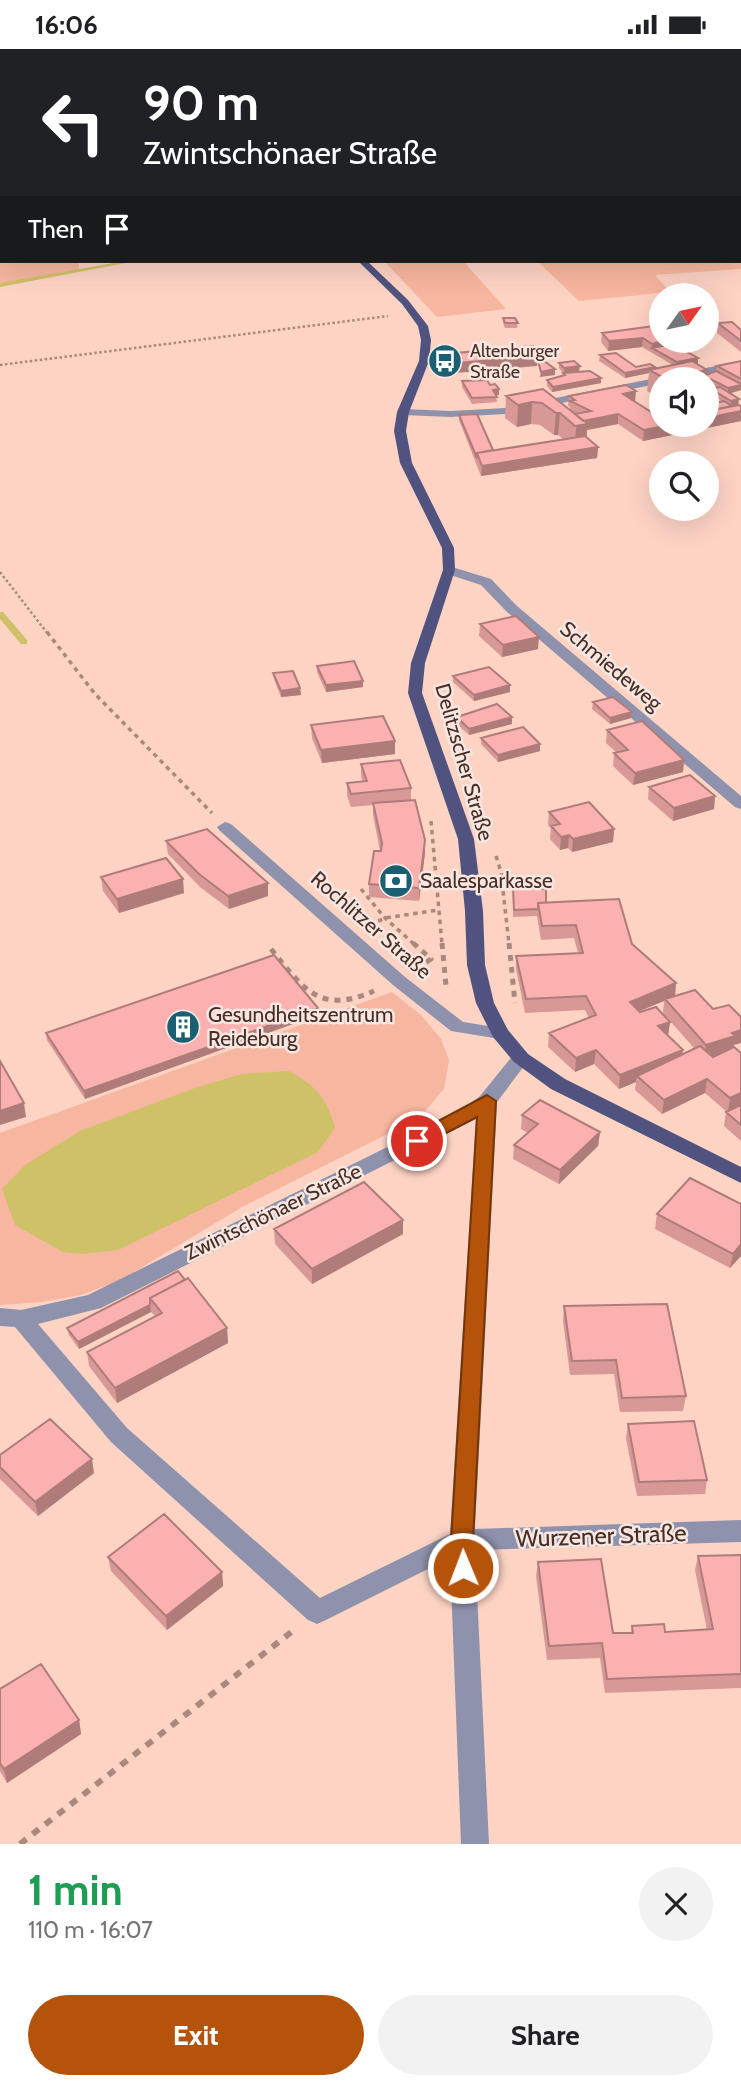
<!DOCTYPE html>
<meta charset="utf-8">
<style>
body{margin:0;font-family:Cabin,sans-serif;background:#f2f2f2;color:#202124;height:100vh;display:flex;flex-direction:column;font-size:26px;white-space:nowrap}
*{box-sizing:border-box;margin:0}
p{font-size:23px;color:#757577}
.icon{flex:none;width:38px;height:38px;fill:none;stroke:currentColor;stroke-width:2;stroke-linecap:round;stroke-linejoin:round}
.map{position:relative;height:1795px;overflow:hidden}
.details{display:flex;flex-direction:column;background:#fff;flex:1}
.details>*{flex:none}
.banner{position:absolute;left:0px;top:0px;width:742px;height:214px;box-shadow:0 7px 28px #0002;background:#202124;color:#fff;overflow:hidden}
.needle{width:46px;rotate:57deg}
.controls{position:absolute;left:649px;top:234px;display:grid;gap:14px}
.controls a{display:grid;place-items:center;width:70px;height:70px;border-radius:50%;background:#fff;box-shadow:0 7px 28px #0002;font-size:35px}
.pin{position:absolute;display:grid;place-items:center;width:60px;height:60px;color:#fff;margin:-30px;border:4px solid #fff;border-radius:50%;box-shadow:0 2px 7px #0007}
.me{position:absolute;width:77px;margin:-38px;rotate:359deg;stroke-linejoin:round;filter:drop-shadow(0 0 5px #0008)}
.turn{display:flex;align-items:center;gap:24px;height:147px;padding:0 28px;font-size:32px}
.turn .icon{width:91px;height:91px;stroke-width:2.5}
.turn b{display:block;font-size:49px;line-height:60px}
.then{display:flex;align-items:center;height:66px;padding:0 28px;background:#0003;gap:14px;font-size:26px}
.round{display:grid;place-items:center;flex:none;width:74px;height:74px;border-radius:37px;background:#f2f2f2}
.summary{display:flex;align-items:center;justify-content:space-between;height:119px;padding:0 28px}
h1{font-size:42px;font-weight:800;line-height:52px;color:#1e9e55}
.primary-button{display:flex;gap:14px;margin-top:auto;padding:14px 28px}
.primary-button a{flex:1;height:80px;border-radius:42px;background:#b45309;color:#fff;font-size:28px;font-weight:800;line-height:80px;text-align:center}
.primary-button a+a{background:#f2f2f2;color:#202124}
.status{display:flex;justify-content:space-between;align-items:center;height:49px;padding:0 35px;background:#fff;direction:ltr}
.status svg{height:19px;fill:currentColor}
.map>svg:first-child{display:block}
.green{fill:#f7b69f}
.water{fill:#cfc168}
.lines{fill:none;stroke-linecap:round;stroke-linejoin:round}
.stream{fill:#cfc168;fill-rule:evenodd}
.path-far3{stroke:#ab887c;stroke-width:2.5;stroke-dasharray:2.5 2.5;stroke-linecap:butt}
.path-far2{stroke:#ab887c;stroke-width:3.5;stroke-dasharray:4.5 4.5;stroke-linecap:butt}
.path-far1{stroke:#ab887c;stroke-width:5;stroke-dasharray:6 6;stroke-linecap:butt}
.path{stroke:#ab887c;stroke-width:6;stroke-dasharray:8 8;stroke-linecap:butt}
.minor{fill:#8f92ac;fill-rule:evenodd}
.major{fill:#50537f;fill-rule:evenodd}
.tram{stroke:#5d4137;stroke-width:2}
.wall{fill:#d79896;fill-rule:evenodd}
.shaded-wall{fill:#af7c7a}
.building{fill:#fab1af;stroke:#af7c7a;stroke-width:2}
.route{fill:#b45309;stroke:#753606;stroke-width:2}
.labels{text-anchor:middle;stroke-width:5;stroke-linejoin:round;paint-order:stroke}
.far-poi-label{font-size:18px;fill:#492e25;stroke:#f6e7e2;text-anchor:start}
.street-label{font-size:21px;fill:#492e25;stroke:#f6e7e2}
.poi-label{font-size:21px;fill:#492e25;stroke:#f6e7e2;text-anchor:start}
.near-street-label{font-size:24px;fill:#492e25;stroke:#f6e7e2}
</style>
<div class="status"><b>16:06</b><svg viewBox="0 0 49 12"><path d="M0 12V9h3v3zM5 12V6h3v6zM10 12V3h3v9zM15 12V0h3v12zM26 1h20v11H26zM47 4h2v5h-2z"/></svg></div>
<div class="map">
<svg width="741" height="1795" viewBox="0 0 741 1795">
<rect width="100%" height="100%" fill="#fdd3c4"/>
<path class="green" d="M0 124 2 212H79V221L0 236Z
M741 188V220L655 226 670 243 579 252 537 212H740Z
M384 212H463L506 260 437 268Z
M392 943 422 967 441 990 449 1011 444 1040 419 1069 242 1158 119 1232 81 1246 41 1253 0 1256V1084Z"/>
<path class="water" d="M289 1022C316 1037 327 1049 335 1079L318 1103 118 1201 82 1205 63 1203 15 1176 2 1140 25 1116 80 1082 192 1040 242 1025Z"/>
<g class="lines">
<path class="stream" d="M740 45H741V47H740Z
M740 70H741V72H740Z
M740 126H741V128H740Z
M740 177H741V181H740Z
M125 212H136L0 238V234Z
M0 563H3L27 591V595H21L0 570Z"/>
<path class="path-far3" d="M0 316 388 267
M0 523 48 585"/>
<path class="path-far2" d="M47 583 95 645 212 764
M431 772 442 895
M496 807 501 823 509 895
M361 840 385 869 414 895
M370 876 385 869 438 861"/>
<path class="path-far1" d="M413 894 431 910 419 918
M442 894 446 937
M509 894 515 954
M271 900C304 940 319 966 374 942"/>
<path class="path" d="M20 1795 294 1581"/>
<path class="minor" d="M231 0H246L228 2Z
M325 0 337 2H327Z
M438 0H446L448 2H439Z
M487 0H506L484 2Z
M544 0 555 2H546Z
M0 10H2V15H0Z
M0 27H2V31H0Z
M740 73H741V77H740Z
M741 312V318L678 331H662V334L505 365 451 368 403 366 397 363 403 360 451 362 505 359Z
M449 517 491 530 517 557 741 747V760L735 758 507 563 481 536 444 524 443 521Z
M225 773 231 775 405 928 463 973 507 980 509 984 507 988 500 990 451 982 393 936 219 781 217 778Z
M521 1003 528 1005 530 1009 497 1053 475 1480 741 1471V1493L475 1501 489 1795H461L450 1509 326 1571 317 1575 308 1571 111 1393 15 1278 0 1277V1259L21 1261 88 1246 460 1062 480 1047 514 1005ZM476 1070 450 1485 320 1549 127 1379 38 1275 101 1259Z"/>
<path class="major" d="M134 0H141L143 2H135Z
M152 0H160L162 2H153Z
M358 212H367L408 251 428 277 431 291 429 312 409 363 406 382 412 414 454 499 455 521 425 614 422 644 474 790 483 862 485 916 494 954 508 981 528 1005 565 1030 741 1118V1134L551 1040 514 1013 493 988 476 954 467 916 465 862 458 790 408 644 411 614 443 521 442 499 400 414 394 382 397 363 419 312 421 291 418 277 402 255Z"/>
<path class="tram" d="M148 0 151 2"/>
</g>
<path class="wall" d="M85 0H124L127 2H88Z
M358 0H382L379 2H358Z
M503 269 518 274 517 279H505L503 274Z
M662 271V292H673V295L698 314 696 315 707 321 706 326 716 322 717 317 741 312V341L730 344 739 350 738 356 741 357V372L643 392 618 375 587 381V388L598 398 597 409 481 427 459 371V366L493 401 563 390 558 386H554L540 376 531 375 517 378 505 369 506 347 543 340 570 361V358L568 357 569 347 635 353 662 376 723 353 710 345 711 340 716 339 707 334V331H662V351L647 342 649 324 625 329 599 312 600 306 636 318H655V320L673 316 642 298 608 302 601 293 602 284 653 278 652 272Z
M718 274 741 281V303L717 284Z
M559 314 580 317 579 322 601 329V334L552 343 547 337V331L563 327V324L559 319Z
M462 332 499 340V346H496L497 353 472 355 462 338Z
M480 575 538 600 502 608 479 587Z
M317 617 363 638 326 643 317 623Z
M273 624 300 639 301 646 281 648 274 630Z
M453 627 510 636V643L474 652 453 633Z
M593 653 631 669 610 675 592 660Z
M457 668H512V675L469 686 457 675Z
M311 676 395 692V705L322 714 312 689Z
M607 681 684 711 683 723 633 736 613 717 614 704H617L606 694Z
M481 689 540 702 498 713 481 695Z
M361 715 411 739V751L425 804 419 852 369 848V835L380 802 373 766V756L351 758 347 747V734L363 733 361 728Z
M649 738 715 747 714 760 673 772 648 750Z
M549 763 614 780 613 793 572 803 568 799 560 801 550 790 551 779 548 776Z
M166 792 268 847 229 860 200 838 168 805Z
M101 828 184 844 119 864 103 842Z
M513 839 632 895 676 934 675 947 741 1004V1092L724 1077 726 1063H727L705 1044 662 1065 635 1041 636 1033 619 1040 594 1015 575 1023 548 998 549 984 589 969 585 961 525 964 516 920V907L578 904 574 889 541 891 537 867 513 868ZM664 952 663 964 694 999 682 1005 668 986 670 973 640 962Z
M318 966 85 1050 47 991 46 984Z
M522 1066 600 1083 598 1097 559 1135 513 1110 514 1096 528 1084 521 1080Z
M741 1155V1207L730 1219 655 1180 657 1165Z
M403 1171V1185L312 1235 275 1195 274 1180Z
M178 1222 227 1279 228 1294 117 1354 89 1317 87 1303 155 1267 151 1263 79 1300 69 1286 67 1279Z
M564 1257 686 1347 683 1362 620 1363 614 1325 570 1326 563 1272Z
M628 1375 707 1431 705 1445 637 1447 626 1389Z
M0 1406 94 1424 38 1467 0 1430Z
M741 1506V1639L605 1644 600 1609 547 1611 536 1527 538 1513 613 1584H631L632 1577 665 1583 707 1581 695 1521 698 1507Z
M108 1508 222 1523 223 1537 167 1581 111 1522Z
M0 1640 79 1671 81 1685 7 1734 0 1722Z"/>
<path class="shaded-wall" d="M309 0H316V2H299Z
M425 0H434V2H412Z
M643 289 642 298 608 302 609 292Z
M664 292H673L672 300 652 299V295Z
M538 307 537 317 456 324V314Z
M698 309V314L677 318V313Z
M580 317 579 322 564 324V319Z
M655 318V323L649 321V324L625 329V324Z
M555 320V326L540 328 541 323Z
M707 321 706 331H664V329Z
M601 329V334L552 343 553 338Z
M741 336V341L728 345V339Z
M499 340V346H493V341Z
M636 342 635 353 623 345Z
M739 350 738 356 731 357V352Z
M532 353 531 375 517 378 518 356Z
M741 362V372L643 392 644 381 669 376H707V367Z
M556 364H560L558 386H554Z
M618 365V375L587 381 586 397 574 399 577 373Z
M598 398 597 409 481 427 482 417Z
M539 588 538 600 502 608 503 596Z
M363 632V638L326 643V636Z
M510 636V643L474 652V646Z
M300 639 301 646 281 648V642Z
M632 663 631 669 610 675V669Z
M512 668V675L469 686V680Z
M395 692V705L322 714 321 701Z
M540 695V702L498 713V706Z
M684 711 683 723 633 736 635 724Z
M715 747 714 760 673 772 674 759Z
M614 780 613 793 572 803 573 790Z
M569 786 568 799 560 801 561 788Z
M425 791V804L419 852V839Z
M183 830 184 844 119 864 117 850Z
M268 834V847L229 860 228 847Z
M676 934 675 948 665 950 664 952 629 966 630 953Z
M318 959V966L85 1050 84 1042Z
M670 973 668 986 658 977Z
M741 981V994L734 996 733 1001 704 1010 706 996 732 984Z
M596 1001 594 1015 575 1023 576 1009Z
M683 1001 681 1014 637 1027 636 1033 619 1040 620 1026Z
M707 1030 705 1044 662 1065 664 1051Z
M741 1036V1056L728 1063 730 1049Z
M24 1054 26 1068 0 1076V1062Z
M600 1083 598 1097 559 1135 560 1121Z
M403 1171V1185L312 1235V1220Z
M741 1195V1207L730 1219 733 1205Z
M150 1256 151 1263 79 1300 78 1293Z
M227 1279 228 1294 117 1354 115 1339Z
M92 1410 94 1424 38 1467 35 1453Z
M222 1523 223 1537 167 1581 166 1567Z
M79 1671 81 1685 7 1734 4 1720Z"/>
<path class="building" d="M0 0H19L23 2H2Z
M96 0H124L127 2H98Z
M526 0H545L548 1 530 2Z
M578 0H598L603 2H572Z
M0 31H2V46H0Z
M503 269H515L518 274H505Z
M662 271V278L652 272Z
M732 273 741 281V292L718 274Z
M654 277 662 282V292H664L652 295 643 289 609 292 602 284Z
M673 295 698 309 677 313 652 299Z
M533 297 538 307 456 314V304Z
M616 304 636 318 650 315 655 318 625 324 600 306Z
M538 312H544L555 320 541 323Z
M574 312 580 317 564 319 559 314Z
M692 312 707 321 664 329 649 321Z
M741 312V330L717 317Z
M590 322 601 329 553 338 547 331 565 326 563 324Z
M716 322 741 335V336L728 339 706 328V326Z
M487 331 490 336 495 335 499 340 493 341 497 348 472 349 462 332Z
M626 336 636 342 623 345 662 370V376H669L644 381 618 365 583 372 575 365 591 362 570 352 575 351 569 347Z
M720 338 739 350 731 352 711 340Z
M543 340 588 375 575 377 560 364H556L542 354 532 353 518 356 506 347Z
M724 352 732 357 707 362V356Z
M739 356 741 357V362L707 369V362Z
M477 365 493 401 477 404V409L459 366Z
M585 387 598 398 482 417 477 404Z
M516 567 539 588 503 596 480 575Z
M354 612 363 632 326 636 317 617Z
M489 618 510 636 474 646 453 627Z
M293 622 300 639 281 642 273 624Z
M613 648 632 663 610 669 593 653Z
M497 655 512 668 469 680 457 668Z
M383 667 395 692 321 701 311 676Z
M642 672 684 711 635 724 614 704 628 701 607 681Z
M523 678 540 695 498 706 481 689Z
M400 711 411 739 351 745 347 734 367 732 361 715Z
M690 726 715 747 674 759 649 738Z
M415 751 425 791 419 839 369 835 374 802H381L382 794 373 754Z
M589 753 614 780 573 790 569 786 561 788 551 777 560 775 549 763Z
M207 780 268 834 228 847 199 825 166 792Z
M166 809 183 830 117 850 101 828Z
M513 839 546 840V854H538V860L514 861Z
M619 850 632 895 676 934 630 953 640 963 656 958 670 973 658 977 683 1001 620 1026 596 1001 576 1009 549 984 596 966 586 947 526 950 516 907 583 904 576 876 542 877 538 854Z
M274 906 318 959 84 1042 46 984Z
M695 941 713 960 729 956 741 968V981L732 984 735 987 706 996 665 950Z
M700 997 713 1008 734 998 741 1004V1044L730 1049 707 1030 664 1051 637 1027Z
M0 1012 24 1054 0 1062Z
M540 1051 600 1083 560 1121 514 1096 538 1075 522 1066Z
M741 1056V1076L726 1063Z
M690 1129 741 1155V1195L733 1205 657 1165Z
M364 1133 403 1171 312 1220 274 1180Z
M178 1222 185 1231 150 1249V1256L78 1293 67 1279Z
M188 1229 227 1279 115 1339 87 1303 162 1264 150 1249Z
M667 1255 686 1347 622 1349 616 1311 572 1312 564 1257Z
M50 1370 92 1410 35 1453 0 1418V1406Z
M694 1372 707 1431 639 1433 628 1375Z
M164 1465 222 1523 166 1567 108 1508Z
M741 1506V1625L607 1630 602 1594 549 1597 538 1513 601 1510 613 1584H633L632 1577 664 1575 665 1583 713 1580 698 1507Z
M41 1615 79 1671 4 1720 0 1714V1640Z"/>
<path class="route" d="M487 1046 496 1052 473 1491 474 1519 471 1526 463 1529 455 1526 452 1519 451 1491 477 1068 423 1096H410L408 1092 410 1087Z"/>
<defs>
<g id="bus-disc" transform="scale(1.75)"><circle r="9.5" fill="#1b5f72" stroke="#f6e7e2"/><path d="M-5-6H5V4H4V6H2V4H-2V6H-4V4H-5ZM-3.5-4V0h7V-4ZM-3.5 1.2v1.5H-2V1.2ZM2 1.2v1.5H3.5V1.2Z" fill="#fff"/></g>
<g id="bank-disc" transform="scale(1.75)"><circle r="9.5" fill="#1b5f72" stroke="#f6e7e2"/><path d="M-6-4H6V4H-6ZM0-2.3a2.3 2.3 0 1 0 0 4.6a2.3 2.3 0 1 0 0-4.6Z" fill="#fff"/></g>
<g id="building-disc" transform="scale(1.75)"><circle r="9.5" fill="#1b5f72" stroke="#f6e7e2"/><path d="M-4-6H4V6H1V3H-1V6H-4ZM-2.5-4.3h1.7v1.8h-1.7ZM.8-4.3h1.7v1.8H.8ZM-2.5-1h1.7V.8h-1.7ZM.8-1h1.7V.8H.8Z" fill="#fff"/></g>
</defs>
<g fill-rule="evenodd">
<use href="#bus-disc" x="445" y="312"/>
<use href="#bank-disc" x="396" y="832"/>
<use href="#building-disc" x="183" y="978"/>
</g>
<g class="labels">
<g class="far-poi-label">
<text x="470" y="308">Altenburger<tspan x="470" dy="21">Straße</tspan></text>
</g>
<g class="street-label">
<text transform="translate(611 617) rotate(40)" y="7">Schmiedeweg</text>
<text transform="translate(464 713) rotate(74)" y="7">Delitzscher Straße</text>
<text transform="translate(371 876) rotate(41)" y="7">Rochlitzer Straße</text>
<text transform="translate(273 1163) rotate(-26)" y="7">Zwintschönaer Straße</text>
</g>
<g class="poi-label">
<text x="420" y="839">Saalesparkasse</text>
<text x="208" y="973">Gesundheitszentrum<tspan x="208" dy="24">Reideburg</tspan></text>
</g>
<g class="near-street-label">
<text transform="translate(601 1487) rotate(-2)" y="8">Wurzener Straße</text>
</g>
</g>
</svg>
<div class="controls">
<a><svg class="needle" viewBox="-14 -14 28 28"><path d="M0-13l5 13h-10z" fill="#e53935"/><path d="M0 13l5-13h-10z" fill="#757577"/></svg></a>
<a><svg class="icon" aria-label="sound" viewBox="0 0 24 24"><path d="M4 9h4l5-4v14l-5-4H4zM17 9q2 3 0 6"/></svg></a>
<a><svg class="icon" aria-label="search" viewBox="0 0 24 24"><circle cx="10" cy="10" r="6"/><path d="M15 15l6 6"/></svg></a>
</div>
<div class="pin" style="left:417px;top:1092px;background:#d93025"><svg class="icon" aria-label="arrive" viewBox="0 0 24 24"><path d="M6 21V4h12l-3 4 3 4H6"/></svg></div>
<svg class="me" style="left:463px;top:1519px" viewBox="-20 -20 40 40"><circle r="17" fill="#b45309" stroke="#fff" stroke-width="3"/><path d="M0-11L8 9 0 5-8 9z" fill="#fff"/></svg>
<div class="banner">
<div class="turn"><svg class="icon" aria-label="left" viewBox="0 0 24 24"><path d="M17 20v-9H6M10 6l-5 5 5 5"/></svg><div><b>90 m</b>Zwintschönaer Straße</div></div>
<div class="then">Then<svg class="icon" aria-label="arrive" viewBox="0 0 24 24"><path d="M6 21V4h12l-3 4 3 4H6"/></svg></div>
</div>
</div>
<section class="details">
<div class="summary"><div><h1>1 min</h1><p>110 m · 16:07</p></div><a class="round"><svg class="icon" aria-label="close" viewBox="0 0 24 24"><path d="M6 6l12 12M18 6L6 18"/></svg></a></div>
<div class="primary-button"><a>Exit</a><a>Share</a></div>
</section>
